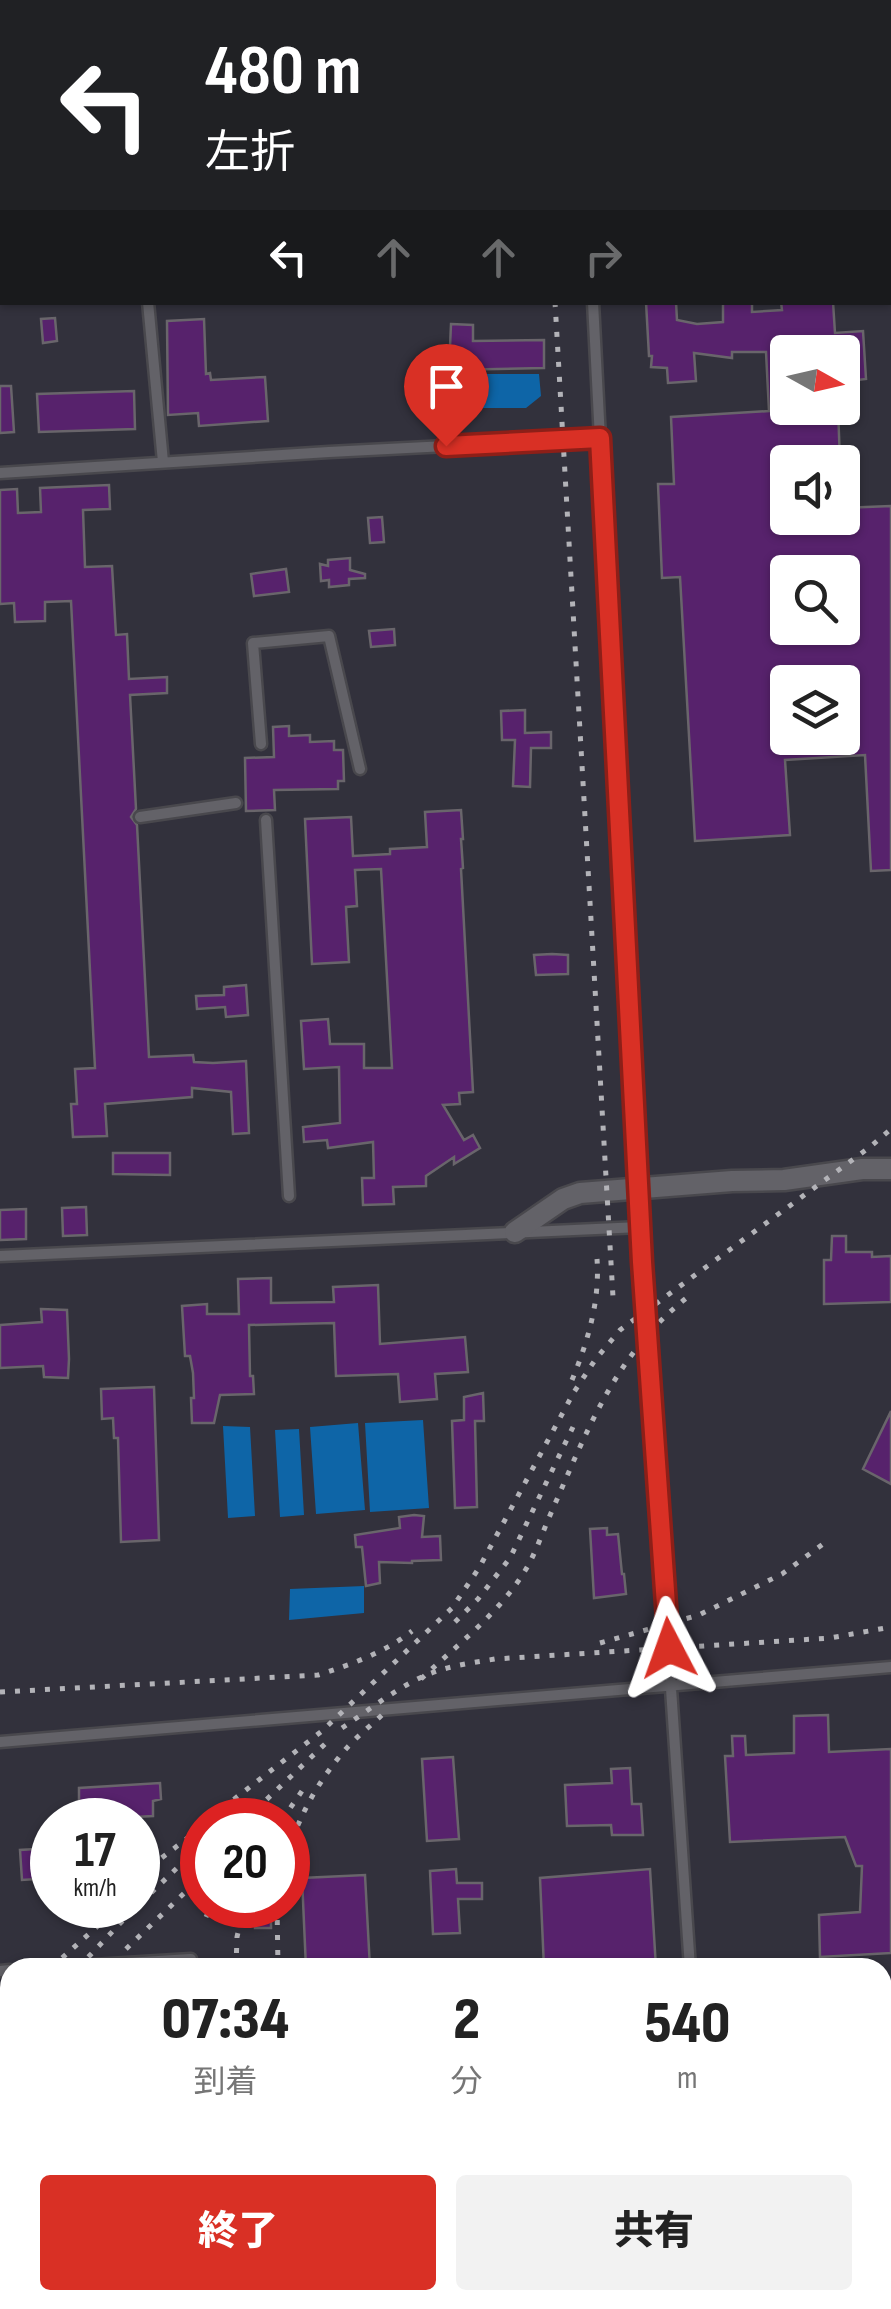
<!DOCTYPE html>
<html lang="ja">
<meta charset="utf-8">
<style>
body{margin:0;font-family:"Sofia Sans Condensed","Noto Sans JP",sans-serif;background:#f2f2f2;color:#222;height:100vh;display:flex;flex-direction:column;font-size:38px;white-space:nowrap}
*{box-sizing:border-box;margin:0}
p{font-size:32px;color:#767676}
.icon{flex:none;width:55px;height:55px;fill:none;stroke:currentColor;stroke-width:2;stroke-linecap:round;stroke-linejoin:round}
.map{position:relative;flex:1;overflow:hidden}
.details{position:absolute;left:0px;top:1958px;width:892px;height:352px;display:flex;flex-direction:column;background:#fff;border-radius:30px 30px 0 0;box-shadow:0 2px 8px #0004}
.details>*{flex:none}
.top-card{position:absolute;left:0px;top:0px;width:892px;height:305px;box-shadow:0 2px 8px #0004;background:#202124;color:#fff;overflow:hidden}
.needle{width:65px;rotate:98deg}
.fabs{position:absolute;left:770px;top:335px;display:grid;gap:20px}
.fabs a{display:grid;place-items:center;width:90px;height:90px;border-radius:10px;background:#fff;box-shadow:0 2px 8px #0004;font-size:50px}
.speed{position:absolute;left:30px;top:1798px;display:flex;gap:20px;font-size:50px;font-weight:700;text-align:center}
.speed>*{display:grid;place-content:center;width:130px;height:130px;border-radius:50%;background:#fff;box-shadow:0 2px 8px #0004;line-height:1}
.speed small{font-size:25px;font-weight:400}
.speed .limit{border:15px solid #d22;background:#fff;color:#111}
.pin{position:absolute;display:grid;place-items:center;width:85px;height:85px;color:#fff;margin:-102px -42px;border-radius:50% 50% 50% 0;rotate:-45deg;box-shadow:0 0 10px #0007}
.pin .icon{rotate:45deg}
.me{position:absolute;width:110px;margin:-55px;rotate:356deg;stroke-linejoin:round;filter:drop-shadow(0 0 8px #0008)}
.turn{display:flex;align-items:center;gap:35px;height:210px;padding:0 40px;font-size:45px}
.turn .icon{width:130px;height:130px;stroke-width:2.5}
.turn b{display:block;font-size:70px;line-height:85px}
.lanes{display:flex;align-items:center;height:95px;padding:0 40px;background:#0003;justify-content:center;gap:50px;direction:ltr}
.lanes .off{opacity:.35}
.eta{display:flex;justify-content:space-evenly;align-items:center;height:170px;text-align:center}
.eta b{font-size:60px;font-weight:800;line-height:70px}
.primary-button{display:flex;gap:20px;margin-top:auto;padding:20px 40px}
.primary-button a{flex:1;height:115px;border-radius:10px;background:#d93025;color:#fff;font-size:40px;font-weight:800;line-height:115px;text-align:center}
.primary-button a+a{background:#f2f2f2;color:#222}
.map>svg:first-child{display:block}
.built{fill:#32313c;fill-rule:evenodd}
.water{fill:#0e65a7}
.building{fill:#57226c;stroke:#69656b;stroke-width:2.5;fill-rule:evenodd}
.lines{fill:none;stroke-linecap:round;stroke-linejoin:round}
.lane-casing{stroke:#49484d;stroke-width:15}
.street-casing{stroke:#49484d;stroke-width:25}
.lane{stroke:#636268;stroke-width:10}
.street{stroke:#636268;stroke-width:20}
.rail{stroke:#b3b3b8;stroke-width:5;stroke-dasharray:5 10;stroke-linecap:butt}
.route-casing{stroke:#8d1f18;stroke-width:25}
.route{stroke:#d93025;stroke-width:18}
</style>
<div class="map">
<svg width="891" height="2309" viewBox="0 0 891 2309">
<rect width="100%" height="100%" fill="#2b2b30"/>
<path class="built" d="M0 0H891V2309H0ZM2 2H890V302H2ZM788 352H842V408H788ZM788 462H842V518H788ZM788 572H842V628H788ZM788 682H842V738H788ZM52 1820H138V1905H52ZM202 1820H288V1905H202ZM10 1968H882V2300H10Z"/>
<path class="water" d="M467 374H539L541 396 526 408H477L465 397Z
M423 1420 429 1508 370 1512 365 1423Z
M358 1423 365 1510 316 1514 310 1427Z
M223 1426 250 1427 255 1516 228 1518Z
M299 1429 304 1515 280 1517 275 1430Z
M364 1586V1613L289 1620 290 1589Z"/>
<path class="building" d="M646 302H676L677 320 697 324 723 322V302H752V312L782 310 781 302H833L835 333 863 331 866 379 849 381 847 352H788V408H838L840 462H788V518H842V508L891 506V870L871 871 865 755 785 760 790 835 695 841 680 577 662 578 658 484H674L671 417 769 411 766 352H732V358L694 353 696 381 668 383 667 368 651 367 652 356H649ZM788 572H842V628H788ZM788 682H842V738H788Z
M55 318 57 341 43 343 41 319Z
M204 319 206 374 210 373 211 380 265 377 268 421 199 426 198 413 168 415 167 321Z
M451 324 473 325V341L544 340V368L449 370Z
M0 386H11L14 432 0 433Z
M134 391 135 429 39 432 37 394Z
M109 485 110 509 83 510 85 567 112 566 116 635 127 634 129 679 167 677V693L130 695 136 809 131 817 137 825 149 1057 193 1055 194 1062 213 1063 246 1061 249 1133 233 1134 231 1092 192 1088V1097L105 1104 107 1136 73 1137 71 1104H77L75 1069 95 1068 71 601 45 602V621L15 622 14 603 0 604V490L17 489 18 513 41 512 40 488Z
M382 517 384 542 370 543 368 518Z
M350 558V570L365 574V578L349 579V585L329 587V580L321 581 320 564 328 566V560Z
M286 569 289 592 254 596 251 574Z
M394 629 395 645 371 647 369 631Z
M525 710V733L551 732V748H531L530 787 513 786 515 740H502L501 711Z
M289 726V736L310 735V742L334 741V750H343L344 781H338V789L274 790 275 810 246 811 245 758 274 757 273 727Z
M461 810 463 839H461L463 868 461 869 473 1092 459 1093 460 1104 443 1105 464 1140 473 1135 480 1148 454 1164V1157L426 1176V1186L393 1187 394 1204 363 1205 362 1178H374L373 1142 328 1148 327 1140 304 1142 303 1127 340 1123 339 1067 304 1069 301 1021 328 1019 330 1044H364V1068H392L381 869 355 870 357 906 346 907 349 962 312 964 305 819 351 817 353 856 390 854V849L427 847 425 812Z
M552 954 568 955V974L536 975 534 955Z
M246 985 248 1015 226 1017 225 1007 197 1009 196 996 224 995V987Z
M113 1153H170V1175L113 1174Z
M86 1207 87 1235 63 1236 62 1208Z
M26 1209V1239L0 1240V1210Z
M832 1236H846V1252H872V1257L891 1256V1302L824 1304V1260H831Z
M271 1278V1303L334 1302 333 1287 378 1285 380 1344 465 1337 468 1372 435 1374 437 1399 400 1402 398 1374 336 1376 334 1323 249 1325 250 1376H253L254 1394 220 1395 214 1423H192L191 1398H194L193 1373 190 1356H185L182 1306 207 1304V1314H239L238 1279Z
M41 1309 67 1310 69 1359 68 1378 44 1377 43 1366 0 1368V1325L42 1322Z
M154 1387 159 1540 121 1542 118 1438H114L113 1418 102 1419 101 1389Z
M483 1393 484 1421H475L477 1507 455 1508 452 1421 464 1420V1397Z
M891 1411V1484L863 1469Z
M414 1515 424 1516 422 1537 440 1536 441 1560 412 1561V1563L379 1562 380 1583 366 1586 362 1547H356L355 1535 400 1528 399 1517Z
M607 1528V1535L618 1534 622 1574H624L626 1594 594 1598 590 1529Z
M828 1715 829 1752 891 1749V1953L820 1957 819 1915 860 1912 862 1866H856L845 1837 730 1842 725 1756H733L732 1736H745L746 1755 794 1753V1716Z
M453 1757 459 1839 427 1841 422 1759Z
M630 1768 632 1804H641L643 1835H612L611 1825 567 1826 565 1785 612 1783 611 1769Z
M160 1783 161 1799 153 1801V1816L79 1820V1788Z
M52 1848V1878L22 1880 20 1850Z
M456 1869 457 1883H482V1899H458L460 1933 433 1934 430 1871Z
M650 1869 656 1968H544L540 1878Z
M365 1875 370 1968H306L302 1878Z
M255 1905H271V1928H255Z"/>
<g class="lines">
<g class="lane-casing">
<path id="lane" d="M130 0V2
M275 0V2
M382 0V2
M579 0V2
M148 302 163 462
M593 302 642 1262 690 1968
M0 473 329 452 600 438
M261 744 253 643 329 636 360 769
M140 817 236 803
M266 820 289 1196
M0 1256 640 1227
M0 1742 891 1667
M45 1968 191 1959
M0 1971 10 1970
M0 2028 10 2206
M15 2300 16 2309"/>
</g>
<g class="street-casing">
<path id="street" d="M515 1232 563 1199 580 1193 732 1181 784 1180 862 1169H891"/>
</g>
<use href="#lane" class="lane"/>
<use href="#street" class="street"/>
<path class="rail" d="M538 0V2
M555 302 613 1297
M572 1380C588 1341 600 1301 597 1259
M455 1622 478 1599 510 1558 573 1427
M600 1643 699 1615 782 1574 830 1539
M421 1679C459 1643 505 1609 530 1562 538 1546 544 1529 551 1513 587 1431 616 1352 689 1296
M0 1692 318 1675C352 1664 384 1653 412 1631
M342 1728C369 1710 395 1689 424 1676 447 1666 471 1663 495 1659L830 1638 891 1627
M212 1820 233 1800 322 1731 452 1608 479 1568 574 1392 595 1360 620 1330 870 1147 891 1129
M245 1820 325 1744
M282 1820 302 1791
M288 1854C298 1817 319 1780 345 1750 357 1736 373 1724 386 1711
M138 1876 202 1827
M277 1905 278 1968
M206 1917 212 1905
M126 1949 202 1876
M51 1968 111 1914
M78 1968 128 1915 202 1844
M236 1968 237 1937 244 1905
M0 2019 10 2009"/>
</g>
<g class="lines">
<g class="route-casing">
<path id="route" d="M446 446 600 438 642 1262 669 1648"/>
</g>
<use href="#route" class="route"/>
</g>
</svg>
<div class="fabs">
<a><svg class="needle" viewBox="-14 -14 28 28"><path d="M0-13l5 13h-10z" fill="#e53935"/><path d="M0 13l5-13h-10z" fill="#767676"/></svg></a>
<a><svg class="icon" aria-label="sound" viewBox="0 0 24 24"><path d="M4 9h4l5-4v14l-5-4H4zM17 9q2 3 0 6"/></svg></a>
<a><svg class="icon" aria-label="search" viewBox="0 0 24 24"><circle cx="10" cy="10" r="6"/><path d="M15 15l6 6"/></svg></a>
<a><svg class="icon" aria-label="layers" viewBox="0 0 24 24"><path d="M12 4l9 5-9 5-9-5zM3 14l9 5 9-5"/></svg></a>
</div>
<div class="speed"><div>17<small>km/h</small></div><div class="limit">20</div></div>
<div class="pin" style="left:446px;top:446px;background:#d93025"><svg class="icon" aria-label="arrive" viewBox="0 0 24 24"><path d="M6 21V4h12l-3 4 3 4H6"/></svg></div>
<svg class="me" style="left:669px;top:1648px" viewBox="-20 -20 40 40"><path d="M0-17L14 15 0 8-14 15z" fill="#d93025" stroke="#fff" stroke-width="4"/></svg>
<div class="top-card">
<div class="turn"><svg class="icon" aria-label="left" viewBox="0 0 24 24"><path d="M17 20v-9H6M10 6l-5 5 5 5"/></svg><div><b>480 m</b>左折</div></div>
<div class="lanes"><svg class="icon" aria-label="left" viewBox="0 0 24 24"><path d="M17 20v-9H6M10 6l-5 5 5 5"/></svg><svg class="icon off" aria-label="ahead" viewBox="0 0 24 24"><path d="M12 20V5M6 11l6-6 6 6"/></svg><svg class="icon off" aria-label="ahead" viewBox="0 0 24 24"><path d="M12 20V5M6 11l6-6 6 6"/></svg><svg class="icon off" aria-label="right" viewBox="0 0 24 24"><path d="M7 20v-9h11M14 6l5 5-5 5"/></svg></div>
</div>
<section class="details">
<div class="eta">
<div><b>07:34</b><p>到着</p></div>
<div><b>2</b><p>分</p></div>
<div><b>540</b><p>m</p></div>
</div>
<div class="primary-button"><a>終了</a><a>共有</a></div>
</section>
</div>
